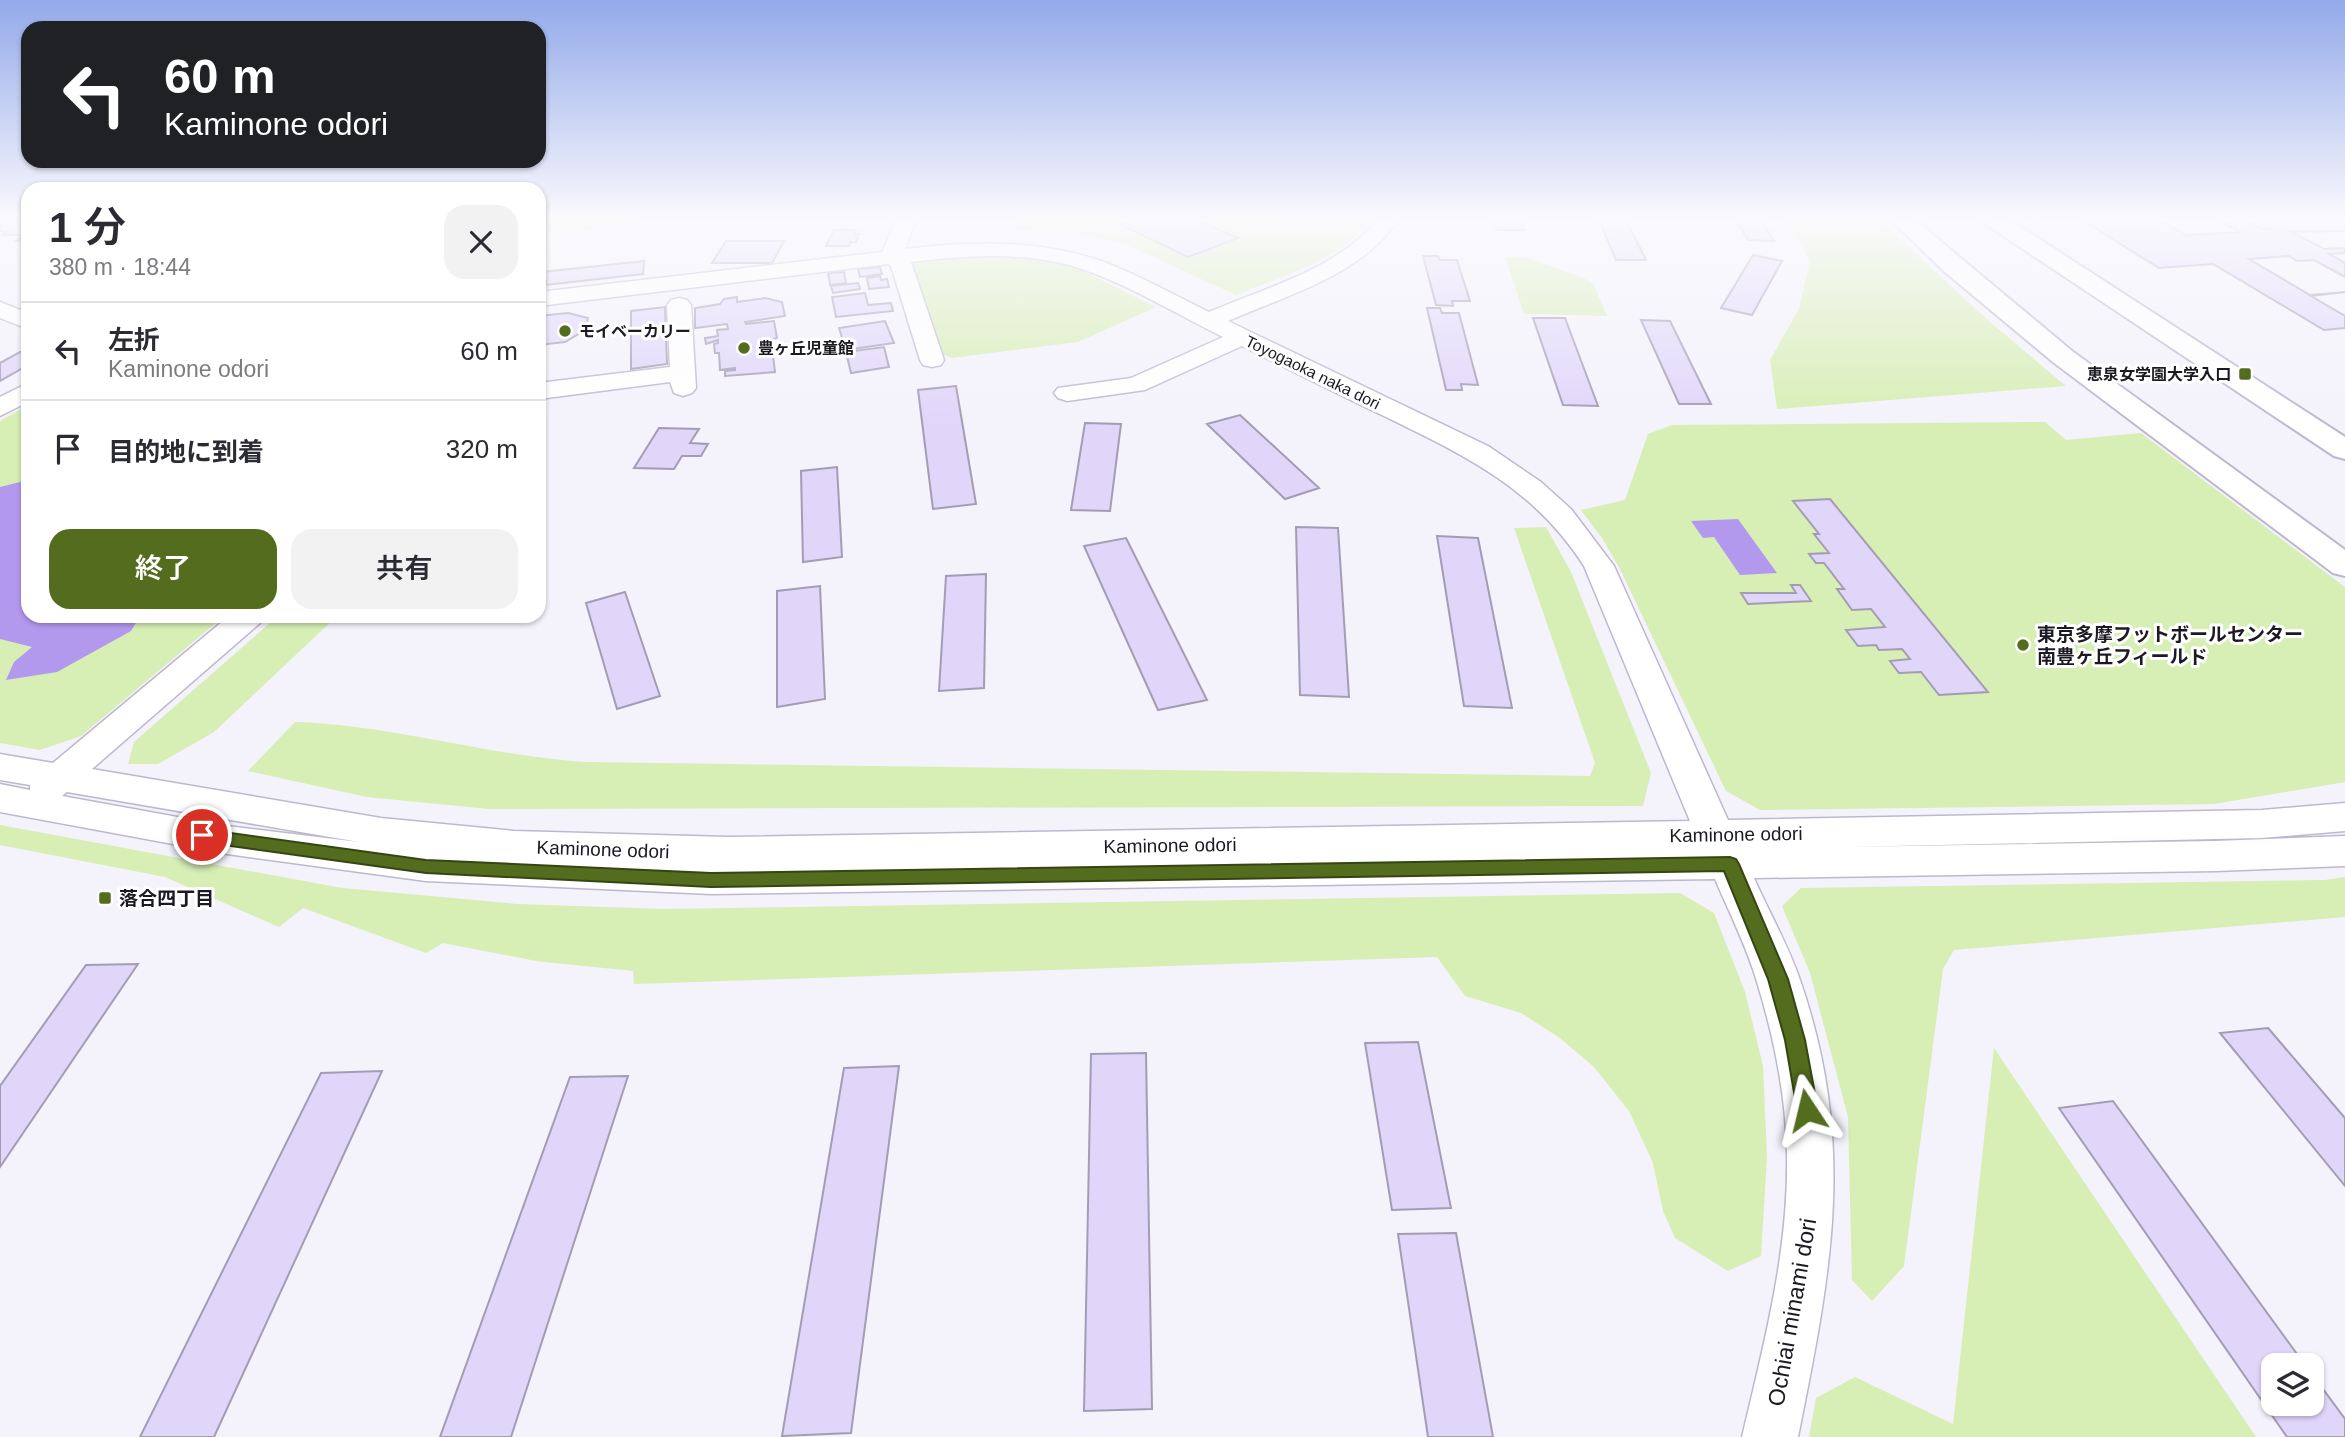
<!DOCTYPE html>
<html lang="ja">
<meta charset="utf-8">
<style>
body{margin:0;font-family:Helvetica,"Noto Sans JP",sans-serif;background:#f2f2f3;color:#2b2b33;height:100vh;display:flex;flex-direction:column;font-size:26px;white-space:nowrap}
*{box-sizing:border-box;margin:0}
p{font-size:23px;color:#7c7c81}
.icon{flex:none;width:38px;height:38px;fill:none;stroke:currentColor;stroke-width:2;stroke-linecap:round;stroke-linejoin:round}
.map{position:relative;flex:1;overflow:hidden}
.panel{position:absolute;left:21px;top:182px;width:525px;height:441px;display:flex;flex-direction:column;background:#fff;border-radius:21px;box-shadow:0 2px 5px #0004}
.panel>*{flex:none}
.banner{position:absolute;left:21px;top:21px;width:525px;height:147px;border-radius:21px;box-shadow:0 2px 5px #0004;background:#202124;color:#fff;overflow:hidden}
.tools{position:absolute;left:2261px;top:1353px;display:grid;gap:14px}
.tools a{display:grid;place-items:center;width:63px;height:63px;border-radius:14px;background:#fff;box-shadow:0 2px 5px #0004;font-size:35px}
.pin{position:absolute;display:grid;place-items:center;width:60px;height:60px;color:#fff;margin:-30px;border:4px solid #fff;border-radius:50%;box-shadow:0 2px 7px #0007}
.me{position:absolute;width:77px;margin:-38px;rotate:350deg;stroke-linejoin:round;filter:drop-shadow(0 0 5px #0008)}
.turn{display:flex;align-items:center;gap:24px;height:147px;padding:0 28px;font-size:32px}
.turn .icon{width:91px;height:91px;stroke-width:2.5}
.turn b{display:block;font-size:49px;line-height:60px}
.round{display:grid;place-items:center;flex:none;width:74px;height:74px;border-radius:21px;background:#f2f2f3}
.headline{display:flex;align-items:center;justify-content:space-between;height:119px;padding:0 28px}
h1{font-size:42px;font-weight:600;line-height:52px}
.primary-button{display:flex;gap:14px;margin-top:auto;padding:14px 28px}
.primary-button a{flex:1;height:80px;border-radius:21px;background:#536c1d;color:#fff;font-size:28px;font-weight:600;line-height:80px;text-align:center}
.primary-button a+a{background:#f2f2f3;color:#2b2b33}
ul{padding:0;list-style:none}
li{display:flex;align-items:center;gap:21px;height:98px;padding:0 28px;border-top:2px solid #e1e1e2}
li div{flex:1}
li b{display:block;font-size:26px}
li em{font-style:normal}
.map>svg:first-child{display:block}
.green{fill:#d7eeb5}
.water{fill:#b399ee}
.building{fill:#e0d6fa;stroke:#a39db4;stroke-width:2}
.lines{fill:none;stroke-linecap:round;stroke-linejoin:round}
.minor-casing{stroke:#beb8cf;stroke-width:3}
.major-casing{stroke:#beb8cf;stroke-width:4}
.minor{fill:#fff;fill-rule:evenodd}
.major{fill:#fff;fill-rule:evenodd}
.route{fill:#536c1d;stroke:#364613;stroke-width:2}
.poi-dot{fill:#536c1d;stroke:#fff;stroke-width:2.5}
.labels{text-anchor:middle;stroke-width:6;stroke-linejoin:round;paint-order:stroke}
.far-poi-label{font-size:16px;font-weight:bold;fill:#1c1922;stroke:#fff;text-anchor:start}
.far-street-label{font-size:16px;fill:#1c1922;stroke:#fff}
.poi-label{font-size:19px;font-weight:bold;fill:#1c1922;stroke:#fff;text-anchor:start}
.street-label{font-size:19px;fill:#1c1922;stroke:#fff}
.near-street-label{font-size:23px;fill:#1c1922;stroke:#fff}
</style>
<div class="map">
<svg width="2345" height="1437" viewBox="0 0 2345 1437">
<rect width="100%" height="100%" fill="#f4f2fb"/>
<path class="green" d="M539 220H635V225L539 235Z
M1016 220H1369C1345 259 1277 278 1236 295L1125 244 1069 231 1014 230Z
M1787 220H1879L1991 323 2066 386 1777 409 1770 360 1799 309 1810 261Z
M991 255 1055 262 1083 271 1156 307 1078 342 952 358 942 354 910 263Z
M1505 257H1525L1584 278 1594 285 1607 316 1524 314Z
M28 405V616H224L81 736 40 750 0 743V421Z
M2045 422 2066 440 2141 433 2345 587V782L2214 804 1760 810 1726 791 1620 569 1602 538 1581 510 1625 500 1648 434 1672 425Z
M1546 527 1571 572 1651 773 1643 806 489 809 367 797 248 771 295 722C393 725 488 756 586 762L1590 776 1595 763 1514 528Z
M278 616H337L214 732 158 764H128L134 742Z
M0 825 342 888 517 904 664 909 1680 893 1714 913 1745 992 1763 1066 1767 1157 1761 1256 1728 1271 1675 1238 1663 1211 1653 1163 1629 1111 1594 1067 1560 1038 1521 1013 1465 996 1437 957 634 984 633 971 536 961 443 943 426 953 303 908 279 927 165 877 0 845Z
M2345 877V917L1954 950 1943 969 1904 1266 1872 1301 1852 1280 1848 1117 1810 973 1782 906 1801 888 2325 880Z
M1994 1048 2256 1437H1809L1816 1398 1855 1377 1953 1424Z"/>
<path class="water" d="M28 480V616H140L131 631 57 672 6 680 14 662 32 647 0 639V487Z
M1738 519 1777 573 1740 575 1714 537 1703 538 1691 521Z"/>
<path class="building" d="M0 220H27L28 241H16L25 235H1L9 231H0Z
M1136 220H1197L1238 238 1188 257 1121 225Z
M1493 220H1520L1524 230H1497Z
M1599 220H1626L1646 260H1616Z
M1736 220H1761L1774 241 1748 240Z
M2082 220H2159L2186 235 2240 232 2218 220H2246L2263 229H2271L2255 220H2345V231L2292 232 2324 249 2345 248V253L2329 254 2345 263V277L2314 260 2297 261 2289 256 2249 259 2310 295 2345 292 2311 296 2345 316V328L2324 330 2213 264 2159 268Z
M834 230H856L854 234H859L856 242H851L849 246H826Z
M726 241H784L772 263H712Z
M545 250 541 272 644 261 643 274 545 285 546 281 539 282V251Z
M1753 255 1782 261 1752 315 1721 308Z
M1423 256H1438L1440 260H1457L1470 301H1452L1453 306 1436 305Z
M880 267 882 274 860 277 858 269Z
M844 272 846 283 830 285 828 273Z
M880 276 881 280 887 279 889 287 869 289 867 278Z
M858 283 860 289 833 293 831 286Z
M865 293 868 305 891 303 893 311 836 317 832 297Z
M737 297V302L765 298 782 302 785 316 745 322 746 324 774 321 777 338 771 339 775 372 725 376V371L735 370V368L720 370 719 353H715L714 344 718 343V340L706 344 705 338 718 336 717 330 728 329 727 324 695 328V308L720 304 724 299Z
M665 307 667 364 631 369V311Z
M1427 308H1440L1442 313H1459L1478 385 1461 384 1462 390H1446Z
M568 313 588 318 585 330 565 342 539 345V316Z
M1533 318H1565L1598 406 1563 405Z
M1641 320 1670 321 1711 404H1679Z
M885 321 894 343 846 350 839 328Z
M884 347 889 367 851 373 846 352Z
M20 352 28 353V365L0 381V363Z
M956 386 976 504 933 509 918 390Z
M1240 415 1319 488 1285 499 1207 424Z
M1085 423 1121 424 1110 511 1071 510Z
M659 428 699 429 690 443 708 444 701 456H682L674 469 634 468Z
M837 467 842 557 803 562 801 471Z
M1830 499 1988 692 1939 695 1921 672 1899 673 1890 661 1910 659 1902 649 1879 650 1876 645 1858 646 1846 630 1885 627 1871 609 1852 610 1837 589H1844L1824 563H1816L1809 554 1829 553 1814 534H1819L1793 501Z
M1296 527 1338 528 1349 697 1300 695Z
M1437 536 1478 538 1512 708 1464 706Z
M1126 538 1207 700 1158 710 1084 546Z
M986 574 984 688 939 691 946 576Z
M1791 585H1800L1811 601 1748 604 1741 593H1796Z
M820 586 825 699 777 707V591Z
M625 592 660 696 617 709 586 603Z
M138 964 0 1167V1086L86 965Z
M2268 1028 2345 1118V1186L2220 1033Z
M1418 1042 1451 1208 1392 1210 1365 1043Z
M1146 1053 1152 1409 1084 1411 1091 1054Z
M899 1066 851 1433 782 1436 844 1068Z
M382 1071 214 1437H140L321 1073Z
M628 1076 511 1437H440L570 1077Z
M2113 1101 2305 1365H2273V1404H2312V1374L2345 1419V1437H2287L2059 1108Z
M1456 1233 1493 1437H1428L1398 1234Z"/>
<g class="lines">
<g class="minor-casing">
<path id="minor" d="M896 220H916L905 249C973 241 1041 239 1107 263 1142 277 1176 296 1209 312 1265 288 1338 269 1377 220H1398C1362 275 1285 296 1228 321L1488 446 1541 482 1571 509 1614 566 1728 820 2262 810 2345 803V831L2262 838 1842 847 2215 841 2345 836V866L2215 871 1754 878C1769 912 1788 945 1800 980 1857 1145 1831 1272 1798 1437H1742C1764 1344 1789 1250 1787 1154 1786 1096 1774 1037 1757 982 1747 947 1729 912 1715 879L711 894 426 881 227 854 0 812V784L30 790V785L0 780V754L53 763 229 616H265L260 623 92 769 381 818 514 831 727 837 1690 821 1584 566C1534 488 1466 456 1386 417 1338 394 1290 370 1242 346L1145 390 1067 401 1058 398 1054 393 1058 388 1131 378 1223 337C1174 313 1113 275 1061 263 1012 252 961 256 911 262L944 360 941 365 932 367 923 365 920 360 891 266 888 264 539 306V292L882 252ZM67 792 359 842 227 826 62 796Z
M679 298 687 300 691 305 696 388 692 393 683 396 674 393 670 382 539 399V383L670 367 667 305 671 300Z
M0 302 28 313V329L0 318Z
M28 383V402L0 416V397Z"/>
</g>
<g class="major-casing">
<path id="major" d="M1891 220H1915L2072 351 2345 550V576L2333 573 2053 362 1945 272Z
M1984 220H2010L2345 437V459L2334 456 1987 225Z"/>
</g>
<use href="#minor" class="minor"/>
<use href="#major" class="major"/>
</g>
<linearGradient id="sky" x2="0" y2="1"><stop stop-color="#93a9ea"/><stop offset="0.52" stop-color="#faf9fd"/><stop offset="1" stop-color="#faf9fd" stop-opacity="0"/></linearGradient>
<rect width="2345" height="421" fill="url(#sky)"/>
<path class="route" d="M202 829 426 860 711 873 1730 857 1736 859 1739 864 1788 979 1805 1040 1818 1110 1815 1117 1807 1120 1800 1117 1797 1110 1785 1040 1768 979 1724 871 711 887 426 873 202 842 196 840 193 835 196 830Z"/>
<g class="poi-dot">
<circle cx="565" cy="331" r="7"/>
<circle cx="744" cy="348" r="7"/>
<rect x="2238" y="367" width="14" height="14" rx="3.5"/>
<circle cx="2023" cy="645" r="7"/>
<rect x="98" y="891" width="14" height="14" rx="3.5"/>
</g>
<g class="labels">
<g class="far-poi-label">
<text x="579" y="337">モイベーカリー</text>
<text x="758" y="354">豊ヶ丘児童館</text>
<text x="2231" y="380" text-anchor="end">恵泉女学園大学入口</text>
</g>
<g class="far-street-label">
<text transform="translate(1313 372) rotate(26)" y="6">Toyogaoka naka dori</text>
</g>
<g class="poi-label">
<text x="2037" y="641">東京多摩フットボールセンター<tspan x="2037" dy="22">南豊ヶ丘フィールド</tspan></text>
<text x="119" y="905">落合四丁目</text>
</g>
<g class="street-label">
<text transform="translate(1736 834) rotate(-1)" y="7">Kaminone odori</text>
<text transform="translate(1170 845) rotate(-1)" y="7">Kaminone odori</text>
<text transform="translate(603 849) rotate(2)" y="7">Kaminone odori</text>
</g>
<g class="near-street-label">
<text transform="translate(1792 1312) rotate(-80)" y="8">Ochiai minami dori</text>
</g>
</g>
</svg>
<div class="tools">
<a><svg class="icon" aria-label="layers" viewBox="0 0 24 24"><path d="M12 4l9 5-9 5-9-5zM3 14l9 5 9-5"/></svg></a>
</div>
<div class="pin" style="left:202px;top:835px;background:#d93025"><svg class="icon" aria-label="arrive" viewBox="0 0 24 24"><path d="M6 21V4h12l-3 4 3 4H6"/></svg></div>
<svg class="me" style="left:1807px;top:1110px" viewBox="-20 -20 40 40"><path d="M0-17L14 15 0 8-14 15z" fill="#536c1d" stroke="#fff" stroke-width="4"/></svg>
<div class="banner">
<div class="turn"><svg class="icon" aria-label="left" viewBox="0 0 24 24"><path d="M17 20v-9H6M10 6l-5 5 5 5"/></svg><div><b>60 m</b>Kaminone odori</div></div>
</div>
<section class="panel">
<div class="headline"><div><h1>1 分</h1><p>380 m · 18:44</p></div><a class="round"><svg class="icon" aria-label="close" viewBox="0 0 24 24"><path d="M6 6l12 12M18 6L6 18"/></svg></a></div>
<ul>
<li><svg class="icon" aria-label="left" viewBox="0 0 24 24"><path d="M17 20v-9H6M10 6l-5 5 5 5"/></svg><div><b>左折</b><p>Kaminone odori</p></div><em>60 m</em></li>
<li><svg class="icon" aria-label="arrive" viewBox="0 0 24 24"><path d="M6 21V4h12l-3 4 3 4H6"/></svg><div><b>目的地に到着</b></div><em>320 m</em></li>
</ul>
<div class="primary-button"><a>終了</a><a>共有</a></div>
</section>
</div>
